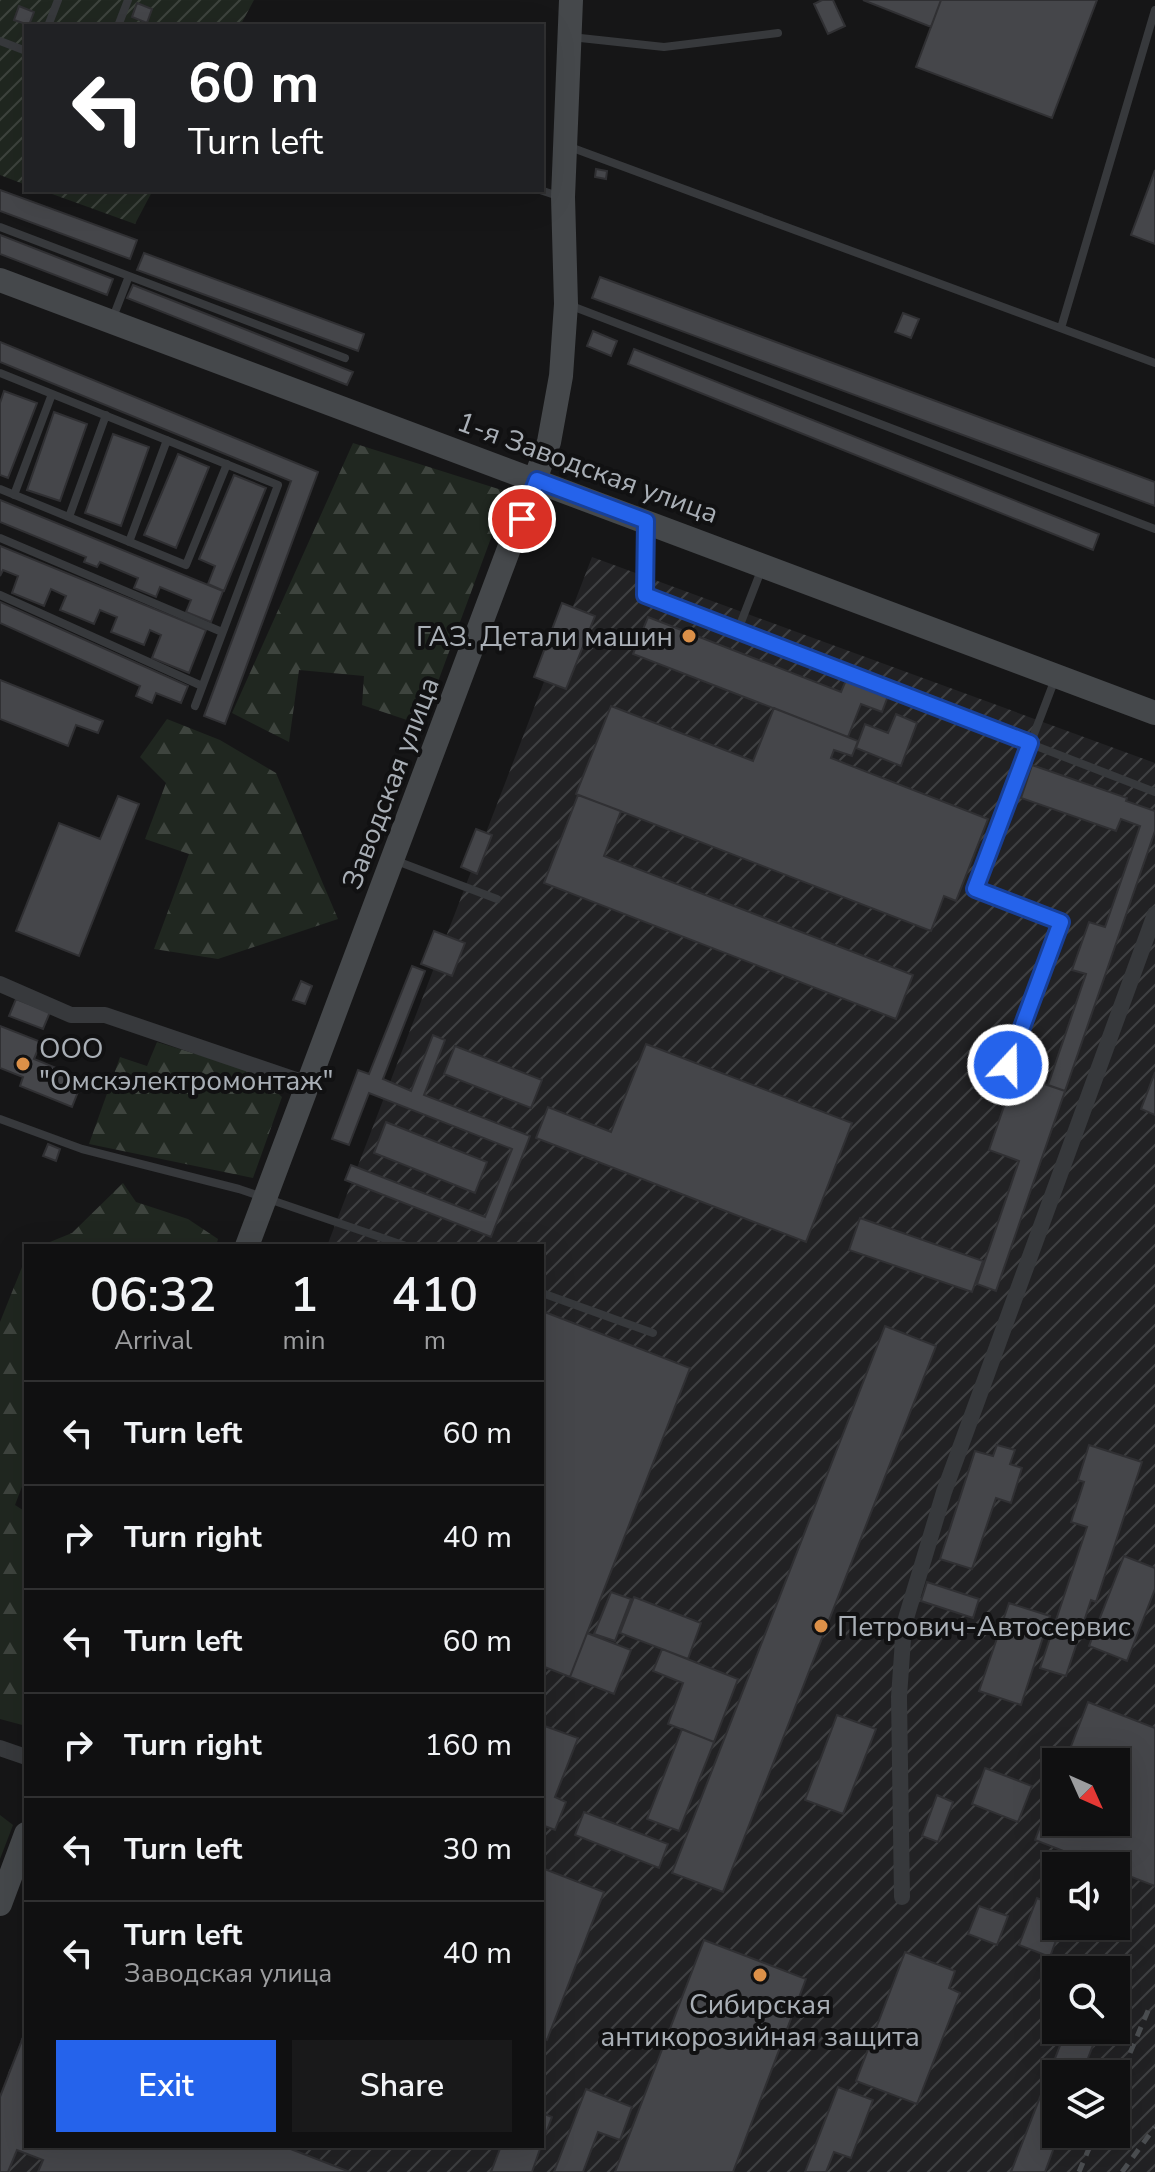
<!DOCTYPE html>
<meta charset="utf-8">
<style>
body{margin:0;font-family:"Nunito Sans",sans-serif;background:#19191a;color:#f1f3f6;height:100vh;display:flex;flex-direction:column;font-size:30px;white-space:nowrap}
*{box-sizing:border-box;margin:0}
p{font-size:26px;color:#9c9d9f}
.icon{flex:none;width:44px;height:44px;fill:none;stroke:currentColor;stroke-width:2;stroke-linecap:round;stroke-linejoin:round}
.map{position:relative;flex:1;overflow:hidden}
.panel{position:absolute;left:24px;top:1244px;width:520px;height:904px;display:flex;flex-direction:column;background:#101011;border-radius:0px;box-shadow:0 8px 32px #0002,0 0 0 2px #303031}
.panel>*{flex:none}
.hud{position:absolute;left:24px;top:24px;width:520px;height:168px;border-radius:0px;box-shadow:0 8px 32px #0002,0 0 0 2px #303031;background:#202124;color:#fff;overflow:hidden}
.needle{width:52px;rotate:135deg}
.buttons{position:absolute;left:1042px;top:1748px;display:grid;gap:16px}
.buttons a{display:grid;place-items:center;width:88px;height:88px;border-radius:0px;background:#101011;box-shadow:0 8px 32px #0002,0 0 0 2px #303031;font-size:40px}
.pin{position:absolute;display:grid;place-items:center;width:68px;height:68px;color:#fff;margin:-34px;border:4px solid #fff;border-radius:50%;box-shadow:0 2px 8px #0007}
.me{position:absolute;width:88px;margin:-44px;rotate:21deg;stroke-linejoin:round;filter:drop-shadow(0 0 6px #0008)}
.turn{display:flex;align-items:center;gap:28px;height:168px;padding:0 32px;font-size:36px}
.turn .icon{width:104px;height:104px;stroke-width:2.5}
.turn b{display:block;font-size:56px;line-height:68px}
.eta{display:flex;justify-content:space-evenly;align-items:center;height:136px;text-align:center}
.eta b{font-size:48px;font-weight:600;line-height:56px}
.action{display:flex;gap:16px;margin-top:auto;padding:16px 32px}
.action a{flex:1;height:92px;border-radius:0px;background:#2563eb;color:#fff;font-size:32px;font-weight:600;line-height:92px;text-align:center}
.action a+a{background:#19191a;color:#f1f3f6}
ul{padding:0;list-style:none}
li{display:flex;align-items:center;gap:24px;height:104px;padding:0 32px;border-top:2px solid #303031}
li div{flex:1}
li b{display:block;font-size:30px}
li em{font-style:normal}
.map>svg:first-child{display:block}
.industrial{fill:url(#industrial-furrows);fill-rule:evenodd}
.forest{fill:url(#forest-firs)}
.garden{fill:url(#garden-furrows)}
.building{fill:#45464a;stroke:#303033;stroke-width:2}
.lines{fill:none;stroke-linecap:round;stroke-linejoin:round}
.lane{stroke:#37393c;stroke-width:8}
.street{stroke:#37393c;stroke-width:16}
.secondary{stroke:#45484b;stroke-width:24}
.rail{stroke:#4c4f52;stroke-width:5;stroke-dasharray:10 8;stroke-linecap:butt}
.route-casing{stroke:#184099;stroke-width:20}
.route{stroke:#2563eb;stroke-width:14}
.poi-dot{fill:#dc9048;stroke:#111112;stroke-width:3}
.labels{text-anchor:middle;stroke-width:8;stroke-linejoin:round;paint-order:stroke}
.street-label{font-size:28px;fill:#a9afb6;stroke:#111112}
.poi-label{font-size:28px;fill:#a9afb6;stroke:#111112;text-anchor:start}
</style>
<div class="map">
<svg width="1155" height="2172" viewBox="0 0 1155 2172">
<defs>
<pattern id="industrial-furrows" width="10" height="10" patternUnits="userSpaceOnUse" patternTransform="scale(2)"><rect width="10" height="10" fill="#222224"/><path d="M-1 1l2-2M0 10L10 0M9 11l2-2" fill="none" stroke="#3f4042"/></pattern>
<pattern id="forest-firs" width="22" height="20" patternUnits="userSpaceOnUse" patternTransform="scale(2)"><rect width="22" height="20" fill="#202720"/><path d="M5 1l3.5 6h-7zM16 11l3.5 6h-7z" fill="#3e443e"/></pattern>
<pattern id="garden-furrows" width="10" height="10" patternUnits="userSpaceOnUse" patternTransform="scale(2)"><rect width="10" height="10" fill="#202720"/><path d="M-1 1l2-2M0 10L10 0M9 11l2-2" fill="none" stroke="#3e443e"/></pattern>
</defs>
<rect width="100%" height="100%" fill="#161617"/>
<path class="industrial" d="M592 557 1155 763V2172H0V2094L26 2027V2146H542V1246H327ZM1056 1762H1116V1822H1056ZM1056 1866H1116V1926H1056ZM1056 1970H1116V2030H1056ZM1056 2074H1116V2134H1056Z"/>
<path class="forest" d="M353 443 508 492 422 725 362 705 364 676 299 670 289 742 232 713Z
M167 719 220 740 276 773 338 919 218 959 154 949 189 854 145 839 166 783 140 757Z
M157 1042 255 1072 282 1097 253 1178 89 1144 120 1057 147 1066Z
M123 1183 136 1202 188 1219 218 1239 216 1246H40L72 1233Z
M26 1257V1476L15 1505 26 1512V1726L0 1719V1322Z
M0 1815 13 1825 0 1859Z"/>
<path class="garden" d="M0 0H254L240 26H26V185L0 175Z
M41 190H153L135 224Z"/>
<path class="building" d="M822 0H833L845 26 828 34 814 4Z
M863 0H941L931 27Z
M941 0H1097L1052 118 916 67Z
M137 3 152 9 147 23 132 17Z
M19 6 34 12 29 25 14 20Z
M596 169 607 171 606 179 595 177Z
M1155 170V244L1131 235Z
M0 190 137 240 130 259 0 211Z
M0 235 113 279 107 295 0 254Z
M144 253 364 334 358 351 137 270Z
M600 277 1155 482V506L592 298Z
M133 285 353 372 347 385 127 298Z
M903 313 919 319 911 338 895 332Z
M593 331 617 341 611 356 587 346Z
M0 342 318 472 225 724 204 716 291 481 0 362Z
M634 349 1099 534 1093 550 628 364Z
M4 391 37 403 8 478 0 475V403Z
M54 412 87 424 60 501 27 490Z
M113 434 149 447 121 526 85 513Z
M178 454 209 467 176 548 144 535Z
M234 475 266 488 224 591 208 584 215 566 199 559Z
M0 500 223 591 211 622 186 612 191 600 160 587 156 597 134 588 138 578 100 562 97 567 84 562 86 557 0 522Z
M0 546 206 630 189 673 152 658 161 635 150 630 144 645 111 632 117 617 100 610 94 624 60 610 66 596 51 589 44 606 12 593 18 576 3 570 0 576Z
M0 602 188 686 181 703 156 693 152 703 136 696 140 686 0 623Z
M562 603 595 616 566 689 534 677Z
M648 617 841 692 846 680 888 696 882 712 861 704 848 737 633 654Z
M0 680 103 721 98 733 76 725 68 746 0 719Z
M611 706 753 761 774 708 858 741 852 756 834 750 831 758 988 819 956 901 944 896 931 931 576 794Z
M896 714 917 723 901 766 856 748 865 724 888 733Z
M1032 765 1127 798 1126 801 1155 811V831L1065 1091 1048 1085 1086 974 1072 970 1089 922 1105 927 1140 826 1121 819 1116 831 1021 798Z
M578 795 621 811 604 856 913 975 896 1019 544 883Z
M118 796 139 804 79 956 16 931 59 823 100 839Z
M476 829 492 835 477 874 461 867Z
M434 931 465 943 452 976 421 964Z
M412 966 425 971 383 1079 411 1091 433 1035 445 1040 424 1095 530 1136 491 1237 345 1180 351 1165 485 1217 512 1149 369 1093 349 1145 332 1139 358 1070 369 1074Z
M301 981 312 986 305 1004 293 1000Z
M16 999 50 1012 43 1029 9 1016Z
M0 1026 41 1042 34 1059 83 1079 72 1107 20 1086 23 1077 0 1068Z
M646 1044 852 1123 806 1242 536 1138 548 1107 611 1132Z
M455 1046 542 1080 531 1108 444 1074Z
M1155 1072V1115L1141 1109Z
M1015 1074 1065 1091 996 1291 977 1284 1019 1161 989 1150Z
M386 1122 487 1162 475 1193 374 1153Z
M48 1144 60 1149 56 1161 43 1156Z
M860 1218 983 1261 972 1292 849 1250Z
M542 1311 690 1368 570 1677 542 1666Z
M885 1326 936 1346 723 1892 672 1873Z
M997 1445 1015 1450 1010 1464 1022 1468 1011 1503 996 1498 972 1569 940 1559 975 1451 993 1456Z
M1089 1445 1142 1462 1096 1602 1091 1600 1066 1676 1040 1668 1087 1527 1071 1522 1084 1482 1078 1480Z
M1124 1556 1155 1568V1589L1127 1661 1089 1646Z
M927 1582 979 1599 973 1618 921 1601Z
M611 1592 631 1599 615 1641 594 1634Z
M634 1597 701 1623 688 1659 620 1633Z
M1009 1603 1050 1616 1021 1705 979 1691Z
M587 1633 631 1650 614 1694 570 1677Z
M662 1649 738 1679 714 1742 668 1724 683 1683 653 1671Z
M1088 1702 1155 1728V1886L1116 1871V1866H1102L1035 1840 1056 1785V1822H1116V1762H1065Z
M837 1715 876 1729 843 1814 805 1800Z
M542 1725 578 1738 555 1797 566 1802 555 1830 542 1825Z
M682 1729 714 1742 679 1831 647 1819Z
M985 1768 1032 1786 1018 1822 972 1804Z
M937 1795 953 1802 938 1842 922 1836Z
M584 1812 668 1844 659 1868 575 1835Z
M542 1868 604 1892 547 2040 542 2038Z
M1037 1898 1056 1906V1926H1061L1050 1957 1019 1945Z
M979 1906 1008 1916 997 1945 968 1934Z
M704 1940 806 1979 733 2172H615Z
M905 1952 955 1971 949 1988 960 1993 917 2104 856 2081Z
M26 2030V2146H283L350 2172H38L43 2160 17 2150 8 2172H0V2097Z
M1066 2030 1098 2032 1082 2074H1056V2134H1059L1045 2172H1011Z
M838 2087 873 2100 851 2158 834 2152 826 2172H805Z
M586 2089 632 2107 620 2140 598 2132 583 2172H554Z
M542 2113 552 2117 542 2144Z
M501 2146H541L532 2172H491Z"/>
<g class="lines">
<path class="lane" d="M48 26 58 0
M118 26 128 0
M571 37 664 47 778 33
M0 41 26 51
M570 147 1155 363
M540 190 558 196
M0 227 345 358
M569 305 1155 529
M112 320 129 276
M1061 328 1155 10
M0 373 278 485 195 706
M0 489 186 565 227 464
M14 495 52 394
M69 517 106 415
M646 526 645 595 1155 792
M0 538 222 632
M129 542 167 440
M0 595 202 686
M738 630 762 568
M394 860 497 899
M1008 1065 1061 922 975 889 1055 679
M0 1119 82 1149 239 1189 406 1246
M542 1293 653 1333"/>
<path class="street" d="M0 984 71 1015H105L308 1084
M0 1748 26 1757
M902 1897 899 1697 904 1625 944 1492 1155 914"/>
<path class="secondary" d="M0 280 1155 713
M247 1246 549 442 561 376 566 304 563 197 571 0
M0 1904 26 1834"/>
<path class="rail" d="M1116 2086 1150 2006
M1079 2172 1095 2134
M1122 2172 1155 2127"/>
</g>
<g class="lines">
<g class="route-casing">
<path id="route" d="M522 519 537 480 646 521 645 595 1030 743 975 889 1061 922 1008 1065"/>
</g>
<use href="#route" class="route"/>
</g>
<g class="poi-dot">
<circle cx="689" cy="636" r="8"/>
<circle cx="23" cy="1064" r="8"/>
<circle cx="821" cy="1626" r="8"/>
<circle cx="760" cy="1975" r="8"/>
</g>
<g class="labels">
<g class="street-label">
<text transform="translate(588 467) rotate(20)" y="10">1-я Заводская улица</text>
<text transform="translate(390 783) rotate(-69)" y="10">Заводская улица</text>
</g>
<g class="poi-label">
<text x="673" y="646" text-anchor="end">ГАЗ. Детали машин</text>
<text x="39" y="1058">ООО<tspan x="39" dy="32">"Омскэлектромонтаж"</tspan></text>
<text x="837" y="1636">Петрович-Автосервис</text>
<text x="760" y="2014" text-anchor="middle">Сибирская<tspan x="760" dy="32">антикорозийная защита</tspan></text>
</g>
</g>
</svg>
<div class="buttons">
<a><svg class="needle" viewBox="-14 -14 28 28"><path d="M0-13l5 13h-10z" fill="#e53935"/><path d="M0 13l5-13h-10z" fill="#9c9d9f"/></svg></a>
<a><svg class="icon" aria-label="sound" viewBox="0 0 24 24"><path d="M4 9h4l5-4v14l-5-4H4zM17 9q2 3 0 6"/></svg></a>
<a><svg class="icon" aria-label="search" viewBox="0 0 24 24"><circle cx="10" cy="10" r="6"/><path d="M15 15l6 6"/></svg></a>
<a><svg class="icon" aria-label="layers" viewBox="0 0 24 24"><path d="M12 4l9 5-9 5-9-5zM3 14l9 5 9-5"/></svg></a>
</div>
<div class="pin" style="left:522px;top:519px;background:#d93025"><svg class="icon" aria-label="arrive" viewBox="0 0 24 24"><path d="M6 21V4h12l-3 4 3 4H6"/></svg></div>
<svg class="me" style="left:1008px;top:1065px" viewBox="-20 -20 40 40"><circle r="17" fill="#2563eb" stroke="#fff" stroke-width="3"/><path d="M0-11L8 9 0 5-8 9z" fill="#fff"/></svg>
<div class="hud">
<div class="turn"><svg class="icon" aria-label="left" viewBox="0 0 24 24"><path d="M17 20v-9H6M10 6l-5 5 5 5"/></svg><div><b>60 m</b>Turn left</div></div>
</div>
<section class="panel">
<div class="eta">
<div><b>06:32</b><p>Arrival</p></div>
<div><b>1</b><p>min</p></div>
<div><b>410</b><p>m</p></div>
</div>
<ul>
<li><svg class="icon" aria-label="left" viewBox="0 0 24 24"><path d="M17 20v-9H6M10 6l-5 5 5 5"/></svg><div><b>Turn left</b></div><em>60 m</em></li>
<li><svg class="icon" aria-label="right" viewBox="0 0 24 24"><path d="M7 20v-9h11M14 6l5 5-5 5"/></svg><div><b>Turn right</b></div><em>40 m</em></li>
<li><svg class="icon" aria-label="left" viewBox="0 0 24 24"><path d="M17 20v-9H6M10 6l-5 5 5 5"/></svg><div><b>Turn left</b></div><em>60 m</em></li>
<li><svg class="icon" aria-label="right" viewBox="0 0 24 24"><path d="M7 20v-9h11M14 6l5 5-5 5"/></svg><div><b>Turn right</b></div><em>160 m</em></li>
<li><svg class="icon" aria-label="left" viewBox="0 0 24 24"><path d="M17 20v-9H6M10 6l-5 5 5 5"/></svg><div><b>Turn left</b></div><em>30 m</em></li>
<li><svg class="icon" aria-label="left" viewBox="0 0 24 24"><path d="M17 20v-9H6M10 6l-5 5 5 5"/></svg><div><b>Turn left</b><p>Заводская улица</p></div><em>40 m</em></li>
</ul>
<div class="action"><a>Exit</a><a>Share</a></div>
</section>
</div>
